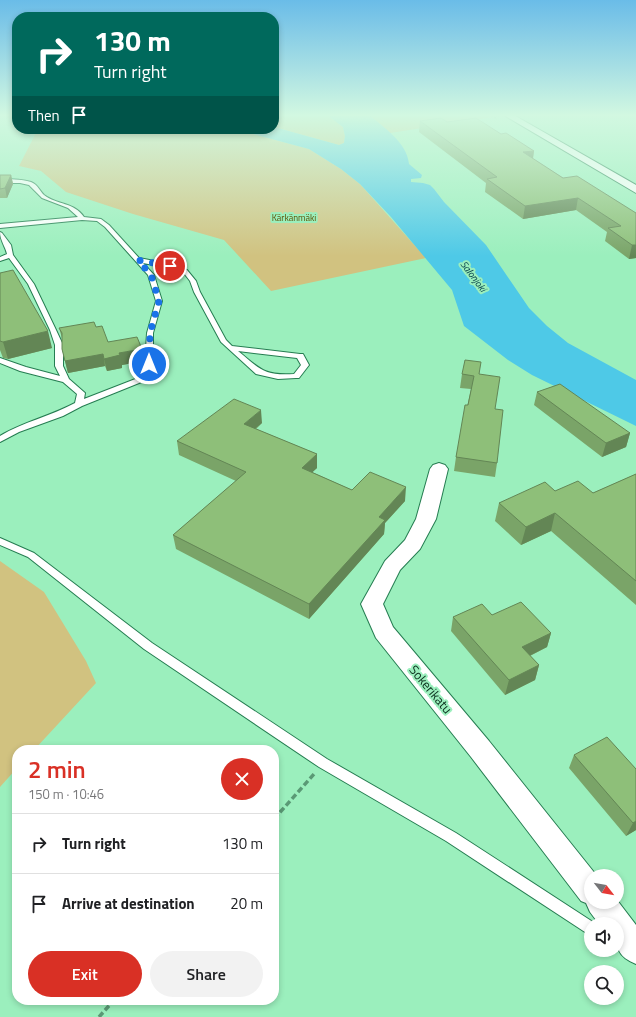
<!DOCTYPE html>
<meta charset="utf-8">
<style>
body{margin:0;font-family:"Titillium Web",sans-serif;background:#f2f2f2;color:#202124;height:100vh;display:flex;flex-direction:column;font-size:15px;white-space:nowrap}
*{box-sizing:border-box;margin:0}
p{font-size:13px;color:#757577}
.icon{flex:none;width:22px;height:22px;fill:none;stroke:currentColor;stroke-width:2;stroke-linecap:round;stroke-linejoin:round}
.map{position:relative;flex:1;overflow:hidden}
.drawer{position:absolute;left:12px;top:745px;width:267px;height:260px;display:flex;flex-direction:column;background:#fff;border-radius:16px;box-shadow:0 2px 6px #0003}
.drawer>*{flex:none}
.banner{position:absolute;left:12px;top:12px;width:267px;height:122px;border-radius:16px;box-shadow:0 2px 6px #0003;background:#00695c;color:#fff;overflow:hidden}
.needle{width:26px;rotate:121deg}
.buttons{position:absolute;left:584px;top:869px;display:grid;gap:8px}
.buttons a{display:grid;place-items:center;width:40px;height:40px;border-radius:50%;background:#fff;box-shadow:0 2px 6px #0003;font-size:20px}
.pin{position:absolute;display:grid;place-items:center;width:34px;height:34px;color:#fff;margin:-17px;border:2px solid #fff;border-radius:50%;box-shadow:0 1px 4px #0007}
.me{position:absolute;width:44px;margin:-22px;rotate:0deg;stroke-linejoin:round;filter:drop-shadow(0 0 3px #0008)}
.turn{display:flex;align-items:center;gap:14px;height:84px;padding:0 16px;font-size:18px}
.turn .icon{width:52px;height:52px;stroke-width:2.5}
.turn b{display:block;font-size:28px;line-height:34px}
.then{display:flex;align-items:center;height:38px;padding:0 16px;background:#0003;gap:8px;font-size:15px}
.round{display:grid;place-items:center;flex:none;width:42px;height:42px;border-radius:21px;background:#f2f2f2}
.overview{display:flex;align-items:center;justify-content:space-between;height:68px;padding:0 16px}
h1{font-size:24px;font-weight:600;line-height:30px;color:#d93025}
.cta{display:flex;gap:8px;margin-top:auto;padding:8px 16px}
.cta a{flex:1;height:46px;border-radius:24px;background:#d93025;color:#fff;font-size:16px;font-weight:600;line-height:46px;text-align:center}
.cta a+a{background:#f2f2f2;color:#202124}
ul{padding:0;list-style:none}
li{display:flex;align-items:center;gap:12px;height:60px;padding:0 16px;border-top:1px solid #e0e0e0}
li div{flex:1}
li b{display:block;font-size:15px}
li em{font-style:normal}
.map>svg:first-child{display:block}
.green{fill:#d1c280}
.water{fill:#4ec9e7}
.lines{fill:none;stroke-linecap:round;stroke-linejoin:round}
.service-casing{stroke:#257d51;stroke-width:2}
.minor-casing{stroke:#257d51;stroke-width:2}
.path-far1{stroke:#5a9975;stroke-width:1.5;stroke-dasharray:2 1;stroke-linecap:butt}
.path{stroke:#5a9975;stroke-width:3.5;stroke-dasharray:6 3;stroke-linecap:butt}
.service{fill:#fff;fill-rule:evenodd}
.minor{fill:#fff;fill-rule:evenodd}
.wall{fill:#7aa468}
.shaded-wall{fill:#638655}
.building{fill:#8ebf79;stroke:#638655}
.route{stroke:#1a73e8;stroke-width:7;stroke-dasharray:0 12.6}
.labels{text-anchor:middle;stroke-width:4;stroke-linejoin:round;paint-order:stroke}
.far-park-label{font-size:9px;fill:#5b4d00;stroke:#9befbd}
.far-water-label{font-size:10px;font-style:italic;fill:#08414d;stroke:#9befbd}
.near-street-label{font-size:13px;fill:#092e1b;stroke:#9befbd}
</style>
<div class="map">
<svg width="636" height="1017" viewBox="0 0 636 1017">
<rect width="100%" height="100%" fill="#9befbd"/>
<path class="green" d="M274 114H326L343 127 345 136 344 143 339 145 274 127Z
M368 114H497L500 116 390 133Z
M38 129H235L309 149 341 169 360 184 426 258 271 291 224 240 133 214 66 192 41 171 19 166Z
M0 561 44 592 86 661 96 683 34 750H17V768L0 787Z"/>
<path class="water" d="M326 114H368C383 127 407 142 409 164L422 175 421 178 411 179V182L423 183 430 185 434 189 444 202 486 245 529 308 547 326 568 343 636 380V426L532 375 508 360 464 326 452 290 391 217 360 184 341 169 309 149 235 129H274V127L339 145 344 143 345 136 343 127Z"/>
<g class="lines">
<g class="service-casing">
<path id="service" d="M0 179C10 179 21 179 31 182 38 185 39 190 44 195 57 205 74 202 84 217L101 219 109 225 139 258 170 264 187 270 196 281 200 292 226 340 232 346 300 354H303L309 365 299 378H296L278 379 256 374 221 342 194 292 190 281 183 272 169 268 143 263 154 275 162 301 153 333V364L144 381 82 406 63 416 19 432 0 442V436C23 422 51 416 75 403L77 394 63 382 20 371 0 363V358L26 367 60 376 55 366V345L50 330 28 284 9 258 0 261V257L7 254C5 246 0 240 0 232L2 233 11 245 13 255 34 284 56 330 63 345V366L69 379 85 393 84 399 138 378 145 364 147 333 156 301 148 275 105 227 97 221 82 220 0 228V224L78 217 68 208 42 198 29 185 20 183H0ZM238 351 297 358 301 365 294 374C264 376 260 369 238 351Z
M0 538 34 553 152 643 327 759 456 833 596 924H591V936L446 841 319 767 144 649 28 557 0 545Z"/>
</g>
<g class="minor-casing">
<path id="minor" d="M502 114H512L636 185V193Z
M439 463 445 465 448 469 436 519 420 549 400 570 383 604 393 627 489 741 597 876H591V902H617V900L636 925V964C614 955 617 945 617 924H599L590 912 586 903 581 901 471 757 376 638 361 604 385 561 405 540 416 519 430 469 433 465Z"/>
</g>
<path class="path-far1" d="M489 114 497 119"/>
<path class="path" d="M274 819 315 773
M99 1017 114 1000"/>
<use href="#service" class="service"/>
<use href="#minor" class="minor"/>
</g>
<path class="wall" d="M420 121 447 122 501 134 534 151 533 159 563 178 636 213V258L629 259 605 241 607 232 576 210 523 219 485 192 486 183 419 132Z
M0 175H11L13 184 7 198H0Z
M0 273 52 348 8 359 3 358 0 350Z
M96 327 108 342 144 361 122 365V368L107 371 105 366 68 373 62 349V338L59 328Z
M462 374H479L495 409 497 463 495 477 454 471 456 457 471 389 460 388Z
M537 392 630 433 626 447 602 457 534 405Z
M262 423 256 429 317 454V468L312 472 352 490 405 501 385 523 384 534 309 619 176 549 173 535 236 481 179 455 177 441Z
M636 474V605L551 531 521 545 495 521 499 503 555 491 593 493Z
M492 615 551 633 547 647 530 656 539 665 535 680 505 695 451 631 453 617Z
M574 755 636 769V830L626 836 569 768Z"/>
<path class="shaded-wall" d="M534 151 532 163 523 152Z
M11 175 13 184 7 198 5 188Z
M578 198 576 210 523 219 525 206Z
M632 245H636V258L629 259Z
M48 331 52 348 8 359 3 342Z
M142 349 144 361 122 365V368L107 371 104 359 119 353Z
M103 354 105 366 68 373 65 361Z
M261 410 262 423 245 437 244 424Z
M630 433 626 447 602 457 606 443Z
M317 454V468L302 482V468Z
M406 487 405 501 385 523 384 534 309 619V604L379 517Z
M555 513 551 531 521 545 526 527Z
M551 633 547 647 519 661 522 647Z
M539 665 535 680 505 695 509 680Z
M636 821V830L626 836 633 823Z"/>
<path class="building" d="M441 118 447 122 476 118 501 134 506 133 534 151 523 152 563 178 577 176 636 213V245H632L608 228 621 226 578 198 525 206 487 179 497 177 420 121Z
M0 175H11L5 188 0 189Z
M13 270 48 331 3 342 0 341V273Z
M94 322 96 327 102 326 108 342 137 337 142 349 119 353 120 355 104 359 103 354 65 361 62 349V333L59 328Z
M465 360 481 362 479 374 500 377 495 409 503 410 497 463 456 457 465 405H468L474 376 462 374Z
M560 384 630 433 606 443 537 392Z
M234 399 261 410 244 424 317 454 302 468 352 490 370 472 406 487 379 517 385 520 309 604 173 535 246 472 177 441Z
M636 474V581L555 513 526 527 499 503 545 482 555 491 578 481 593 493Z
M521 602 551 633 522 647 539 665 509 680 453 617 482 604 492 615Z
M607 737 636 769V821L633 823 574 755Z"/>
<linearGradient id="sky" x2="0" y2="1"><stop stop-color="#6abce8"/><stop offset="0.45" stop-color="#d2f8e1"/><stop offset="1" stop-color="#d2f8e1" stop-opacity="0"/></linearGradient>
<rect width="636" height="256" fill="url(#sky)"/>
<g class="lines">
<path class="route" d="M149 364 150 333 159 301 151 275 138 260 170 266"/>
</g>
<g class="labels">
<g class="far-park-label">
<text x="294" y="221">Kärkänmäki</text>
</g>
<g class="far-water-label">
<text transform="translate(474 276) rotate(53)" y="4">Salonjoki</text>
</g>
<g class="near-street-label">
<text transform="translate(431 689) rotate(50)" y="5">Sokerikatu</text>
</g>
</g>
</svg>
<div class="buttons">
<a><svg class="needle" viewBox="-14 -14 28 28"><path d="M0-13l5 13h-10z" fill="#e53935"/><path d="M0 13l5-13h-10z" fill="#757577"/></svg></a>
<a><svg class="icon" aria-label="sound" viewBox="0 0 24 24"><path d="M4 9h4l5-4v14l-5-4H4zM17 9q2 3 0 6"/></svg></a>
<a><svg class="icon" aria-label="search" viewBox="0 0 24 24"><circle cx="10" cy="10" r="6"/><path d="M15 15l6 6"/></svg></a>
</div>
<div class="pin" style="left:170px;top:266px;background:#d93025"><svg class="icon" aria-label="arrive" viewBox="0 0 24 24"><path d="M6 21V4h12l-3 4 3 4H6"/></svg></div>
<svg class="me" style="left:149px;top:364px" viewBox="-20 -20 40 40"><circle r="17" fill="#1a73e8" stroke="#fff" stroke-width="3"/><path d="M0-11L8 9 0 5-8 9z" fill="#fff"/></svg>
<div class="banner">
<div class="turn"><svg class="icon" aria-label="right" viewBox="0 0 24 24"><path d="M7 20v-9h11M14 6l5 5-5 5"/></svg><div><b>130 m</b>Turn right</div></div>
<div class="then">Then<svg class="icon" aria-label="arrive" viewBox="0 0 24 24"><path d="M6 21V4h12l-3 4 3 4H6"/></svg></div>
</div>
<section class="drawer">
<div class="overview"><div><h1>2 min</h1><p>150 m · 10:46</p></div><a class="round" style="background:#d93025;color:#fff"><svg class="icon" aria-label="close" viewBox="0 0 24 24"><path d="M6 6l12 12M18 6L6 18"/></svg></a></div>
<ul>
<li><svg class="icon" aria-label="right" viewBox="0 0 24 24"><path d="M7 20v-9h11M14 6l5 5-5 5"/></svg><div><b>Turn right</b></div><em>130 m</em></li>
<li><svg class="icon" aria-label="arrive" viewBox="0 0 24 24"><path d="M6 21V4h12l-3 4 3 4H6"/></svg><div><b>Arrive at destination</b></div><em>20 m</em></li>
</ul>
<div class="cta"><a>Exit</a><a>Share</a></div>
</section>
</div>
